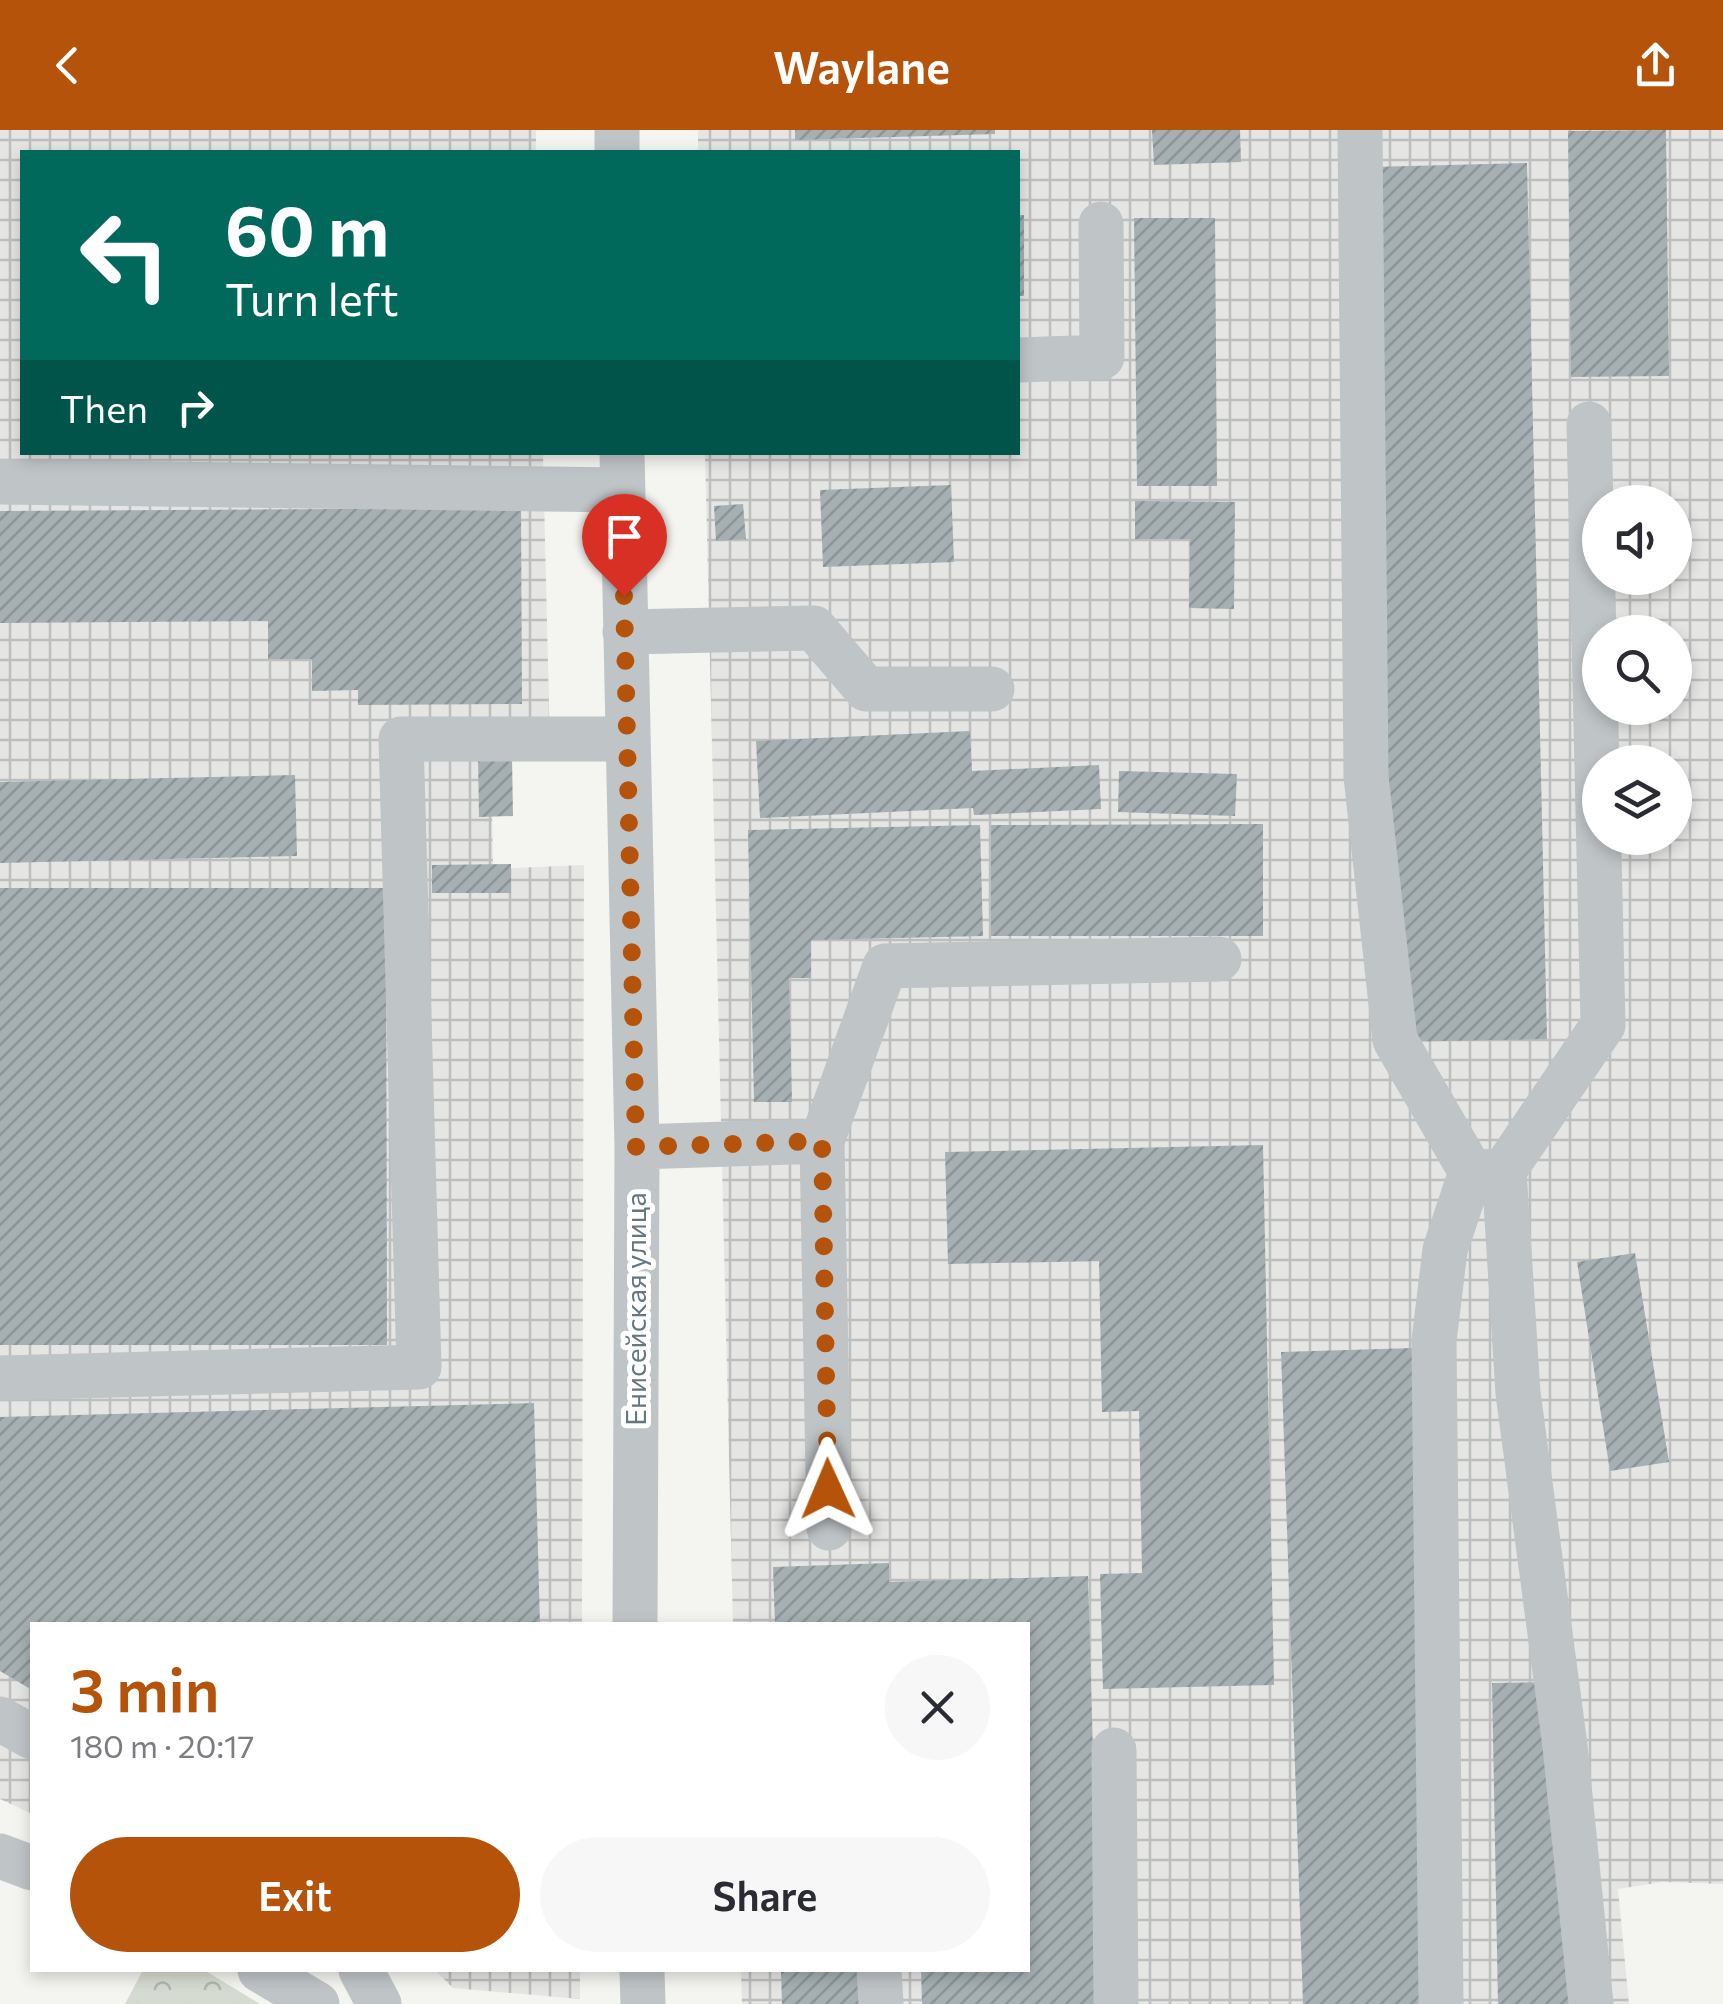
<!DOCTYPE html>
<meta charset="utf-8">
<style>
body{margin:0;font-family:Commissioner,sans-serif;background:#f7f7f7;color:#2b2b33;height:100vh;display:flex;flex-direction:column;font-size:38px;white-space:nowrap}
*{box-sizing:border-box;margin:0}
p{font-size:32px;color:#7c7c81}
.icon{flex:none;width:55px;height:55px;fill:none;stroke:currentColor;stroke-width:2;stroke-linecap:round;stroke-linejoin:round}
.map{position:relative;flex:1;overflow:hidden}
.details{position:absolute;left:30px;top:1492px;width:1000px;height:350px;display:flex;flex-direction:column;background:#fff;border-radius:0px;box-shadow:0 5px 15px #0003}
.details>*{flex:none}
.guide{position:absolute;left:20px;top:20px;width:1000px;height:305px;border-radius:0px;box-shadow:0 5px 15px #0003;background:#00695c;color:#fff;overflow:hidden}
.controls{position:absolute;left:1582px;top:355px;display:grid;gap:20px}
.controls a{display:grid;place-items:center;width:110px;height:110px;border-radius:50%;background:#fff;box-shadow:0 5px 15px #0003;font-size:50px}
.pin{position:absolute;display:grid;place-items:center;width:85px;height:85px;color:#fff;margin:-102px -42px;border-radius:50% 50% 50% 0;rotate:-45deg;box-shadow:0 0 10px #0007}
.pin .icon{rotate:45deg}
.me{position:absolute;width:110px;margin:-55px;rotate:359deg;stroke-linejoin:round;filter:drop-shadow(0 0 8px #0008)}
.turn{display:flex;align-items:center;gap:35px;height:210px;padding:0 40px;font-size:45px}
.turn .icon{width:130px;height:130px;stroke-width:2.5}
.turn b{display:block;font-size:70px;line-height:85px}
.then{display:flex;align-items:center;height:95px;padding:0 40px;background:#0003;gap:20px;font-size:38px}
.round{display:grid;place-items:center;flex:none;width:105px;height:105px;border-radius:52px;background:#f7f7f7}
.overview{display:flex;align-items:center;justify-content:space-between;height:170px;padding:0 40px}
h1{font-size:60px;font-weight:600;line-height:75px;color:#b45309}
.cta{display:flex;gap:20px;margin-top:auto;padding:20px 40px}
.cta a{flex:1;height:115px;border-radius:60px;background:#b45309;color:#fff;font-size:40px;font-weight:600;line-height:115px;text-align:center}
.cta a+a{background:#f7f7f7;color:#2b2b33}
header{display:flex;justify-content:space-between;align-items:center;height:130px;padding:0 40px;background:#b45309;color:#fff;font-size:45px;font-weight:600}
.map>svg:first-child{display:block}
.industrial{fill:url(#industrial-grid);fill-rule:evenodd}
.forest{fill:url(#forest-crowns)}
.building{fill:url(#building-hatch)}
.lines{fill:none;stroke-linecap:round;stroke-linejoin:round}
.minor{stroke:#bfc4c6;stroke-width:45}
.route{stroke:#b45309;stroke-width:18;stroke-dasharray:0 32.4}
.labels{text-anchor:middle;stroke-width:10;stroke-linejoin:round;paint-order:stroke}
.street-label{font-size:28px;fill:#637781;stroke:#fff}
</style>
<header><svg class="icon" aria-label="back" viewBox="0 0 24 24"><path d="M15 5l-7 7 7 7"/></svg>Waylane<svg class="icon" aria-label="share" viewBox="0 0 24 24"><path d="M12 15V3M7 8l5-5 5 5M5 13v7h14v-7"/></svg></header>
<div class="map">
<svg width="1723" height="1874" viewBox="0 0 1723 1874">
<defs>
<pattern id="industrial-grid" width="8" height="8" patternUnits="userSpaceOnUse" patternTransform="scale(2.5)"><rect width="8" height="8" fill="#e5e5e4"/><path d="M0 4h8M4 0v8" fill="none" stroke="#bdbebe"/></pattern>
<pattern id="forest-crowns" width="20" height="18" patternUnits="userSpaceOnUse" patternTransform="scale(2.5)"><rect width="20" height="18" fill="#d6dbd1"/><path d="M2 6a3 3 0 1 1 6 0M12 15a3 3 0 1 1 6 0" fill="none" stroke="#b1b6af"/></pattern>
<pattern id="building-hatch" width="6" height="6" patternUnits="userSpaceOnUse" patternTransform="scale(2.5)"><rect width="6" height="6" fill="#a6b0b3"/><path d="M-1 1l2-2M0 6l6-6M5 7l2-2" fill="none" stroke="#8b9497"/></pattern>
</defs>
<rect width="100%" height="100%" fill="#f4f4f0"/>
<path class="industrial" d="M0 0H536V22H22V322L543 323 550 620 491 621 493 739 584 735 582 1495H32V1684L0 1669Z
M698 0H1723V1754L1663 1752 1618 1759 1629 1874H742L741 1840H1028V1495H733L705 323 1018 322V22H698ZM1600 372H1675V448H1600ZM1600 502H1675V578H1600ZM1600 632H1675V708H1600Z
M435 1840H580V1869L453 1858Z"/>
<path class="forest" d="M143 1840H204L260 1874H125Z"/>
<path class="building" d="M795 0H995V4L795 10Z
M1152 0H1240L1241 32 1154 35Z
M1666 0 1669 246 1571 247 1568 1Z
M1527 33 1547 909 1392 912 1372 37Z
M1018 85H1024V166H1018Z
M1134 88H1215L1217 356H1137Z
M951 355 954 432 823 437 820 360Z
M1135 371 1235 372 1234 479 1189 478 1190 409H1135Z
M743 374 746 409 716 411 714 376Z
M521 378 522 574 358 575V560L312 561V529H268V491L0 493V381Z
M970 601 972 641 1099 635 1101 679 974 685 973 678 760 688 756 611Z
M478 626H512L513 686 479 687Z
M1119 641 1237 644 1235 686 1118 682Z
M295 645 297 726 0 733V652Z
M1263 694V806H991V695Z
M980 695 983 806 811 810V848H789L792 972H754L748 700Z
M511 734V763H432V735Z
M0 758H386L387 1215H0Z
M1263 1015 1274 1555 1103 1559 1100 1444 1142 1443 1139 1281 1102 1282 1099 1131 948 1134 945 1022Z
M1635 1123 1669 1332 1610 1341 1577 1132Z
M1414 1218 1436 1874H1303L1281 1222Z
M534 1273 540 1495H32V1560L0 1541V1287Z
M889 1433V1452L1088 1446 1100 1874H922L921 1840H1028V1495H775L773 1437Z
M1550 1552 1573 1874H1498L1492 1553Z
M781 1840H863L864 1874H782Z"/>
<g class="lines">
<path class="minor" d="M617 0V22
M1360 0 1366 646 1395 910 1471 1042
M1018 230 1102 227 1101 94
M622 322 637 1017 635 1495
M0 352 623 360
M625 502 814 498 866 559H992
M822 1011 829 1398
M637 1017 822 1011 885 836 1219 829
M1504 1041 1518 1263 1565 1616 1591 1874
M0 1248 419 1237 401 609H627
M0 1589 32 1607
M1114 1620 1116 1874
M0 1726 32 1738
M260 1840 317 1874
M361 1840 379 1874
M642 1840 643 1874
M879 1840 881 1874
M1441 1874 1434 1211 1445 1120 1471 1042 1504 1041 1603 895 1589 294"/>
</g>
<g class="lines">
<path class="route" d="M624 466 636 1017 822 1011 828 1359"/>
</g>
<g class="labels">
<g class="street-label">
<text transform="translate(636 1179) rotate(-90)" y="10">Енисейская улица</text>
</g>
</g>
</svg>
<div class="controls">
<a><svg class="icon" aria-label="sound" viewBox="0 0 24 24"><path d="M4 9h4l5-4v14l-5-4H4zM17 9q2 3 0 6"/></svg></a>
<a><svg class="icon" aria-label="search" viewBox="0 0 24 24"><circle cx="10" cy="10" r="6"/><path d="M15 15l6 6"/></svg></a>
<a><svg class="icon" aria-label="layers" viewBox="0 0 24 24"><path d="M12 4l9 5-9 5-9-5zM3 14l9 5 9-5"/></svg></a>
</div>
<div class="pin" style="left:624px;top:466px;background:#d93025"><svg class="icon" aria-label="arrive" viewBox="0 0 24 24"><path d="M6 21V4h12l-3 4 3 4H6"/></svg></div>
<svg class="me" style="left:828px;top:1359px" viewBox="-20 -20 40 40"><path d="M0-17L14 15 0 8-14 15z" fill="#b45309" stroke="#fff" stroke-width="4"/></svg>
<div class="guide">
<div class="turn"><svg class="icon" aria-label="left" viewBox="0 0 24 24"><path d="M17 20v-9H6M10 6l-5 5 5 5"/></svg><div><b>60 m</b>Turn left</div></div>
<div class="then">Then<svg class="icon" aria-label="right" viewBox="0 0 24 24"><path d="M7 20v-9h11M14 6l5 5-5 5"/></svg></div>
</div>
<section class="details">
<div class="overview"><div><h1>3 min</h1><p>180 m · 20:17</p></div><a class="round"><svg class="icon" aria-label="close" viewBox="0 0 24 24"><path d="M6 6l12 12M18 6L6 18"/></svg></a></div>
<div class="cta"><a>Exit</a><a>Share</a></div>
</section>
</div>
